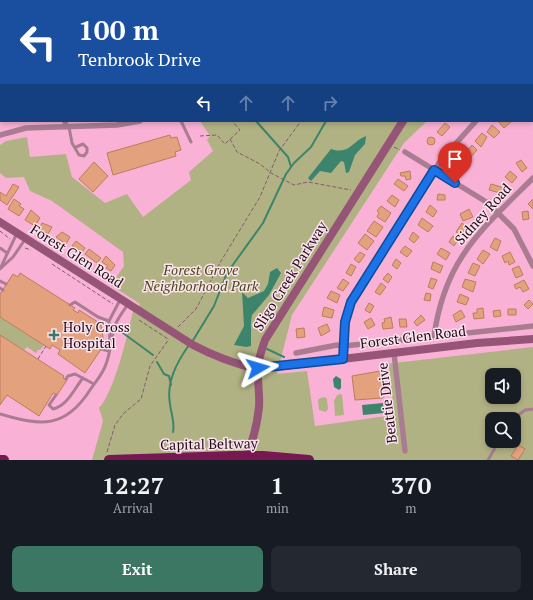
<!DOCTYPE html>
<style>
body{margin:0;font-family:"PT Serif",serif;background:#242831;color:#f1f3f6;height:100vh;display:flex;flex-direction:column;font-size:15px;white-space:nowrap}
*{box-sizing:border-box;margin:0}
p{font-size:13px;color:#9ea1a6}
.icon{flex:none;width:22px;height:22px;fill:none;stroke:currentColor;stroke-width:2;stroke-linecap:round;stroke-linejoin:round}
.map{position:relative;height:460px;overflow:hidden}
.panel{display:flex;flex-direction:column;background:#171b24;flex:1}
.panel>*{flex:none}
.hud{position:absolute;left:0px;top:0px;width:533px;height:122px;box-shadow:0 2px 6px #0003;background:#1a4fa0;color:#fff;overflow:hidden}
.fabs{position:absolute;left:485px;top:368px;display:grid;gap:8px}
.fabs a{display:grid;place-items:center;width:36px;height:36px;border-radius:8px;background:#171b24;box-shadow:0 2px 6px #0003;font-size:20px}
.pin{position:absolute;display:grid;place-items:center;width:34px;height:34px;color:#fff;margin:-41px -17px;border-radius:50% 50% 50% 0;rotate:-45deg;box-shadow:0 0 4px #0007}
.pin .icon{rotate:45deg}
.me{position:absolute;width:44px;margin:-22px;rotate:83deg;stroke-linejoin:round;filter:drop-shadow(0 0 3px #0008)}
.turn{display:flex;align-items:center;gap:14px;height:84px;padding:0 12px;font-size:18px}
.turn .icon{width:52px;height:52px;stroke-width:2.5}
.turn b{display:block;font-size:28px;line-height:34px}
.lanes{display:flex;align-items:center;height:38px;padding:0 12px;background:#0003;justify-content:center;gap:20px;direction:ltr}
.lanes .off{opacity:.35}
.eta{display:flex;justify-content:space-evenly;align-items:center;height:68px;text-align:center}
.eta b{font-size:24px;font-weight:800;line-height:28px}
.cta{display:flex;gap:8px;margin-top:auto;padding:8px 12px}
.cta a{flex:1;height:46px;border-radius:8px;background:#3b7762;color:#fff;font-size:16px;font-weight:800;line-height:46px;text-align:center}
.cta a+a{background:#242831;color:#f1f3f6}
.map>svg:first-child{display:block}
.green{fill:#b1b284;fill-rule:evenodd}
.water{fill:#3d846c}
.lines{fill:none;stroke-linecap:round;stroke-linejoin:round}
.stream{stroke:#3d846c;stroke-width:2}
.building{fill:#e3a17e;stroke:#bc7c5a}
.path{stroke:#865870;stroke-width:1;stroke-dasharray:4 2;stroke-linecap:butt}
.lane{stroke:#aa7c92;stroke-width:3}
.street{stroke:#aa7c92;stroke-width:5.5}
.secondary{stroke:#965577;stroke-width:8}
.highway{stroke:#781852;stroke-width:10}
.highway-bridge{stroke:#781852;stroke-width:10}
.route-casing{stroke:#114b97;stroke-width:10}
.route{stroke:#1a73e8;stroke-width:7}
.poi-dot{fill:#3b7762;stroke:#fbe4ee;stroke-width:1.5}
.labels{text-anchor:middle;stroke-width:3;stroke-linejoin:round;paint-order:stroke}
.street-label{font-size:14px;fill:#230b18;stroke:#fbe4ee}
.park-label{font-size:14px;font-style:italic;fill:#474617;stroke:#fbe4ee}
.poi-label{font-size:14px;fill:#230b18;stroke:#fbe4ee;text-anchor:start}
</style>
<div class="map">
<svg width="533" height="460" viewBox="0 0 533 460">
<rect width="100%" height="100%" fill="#f9b2d5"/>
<path class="green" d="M362 0H533V29L532 1H361Z
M200 121H427L404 143 396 155 292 315 277 374 307 371 315 426 394 415 389 368 385 364 533 347V460H92L103 421 99 408C114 393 128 333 133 311L136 312 140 304 111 285 124 266 123 252 52 201 30 191 24 177 6 178 0 173V145L6 141 27 137 30 157 66 154 72 177 105 203 127 194 143 217 191 180 189 172 213 151 207 140 210 136ZM492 375H514V397H492ZM492 419H514V441H492Z
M0 317 44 345 40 350H38L36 353 27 347 24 350 0 335Z
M340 394 342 395 344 415 335 416 334 401 337 395Z
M325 397 327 399 328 409 326 412 319 410 318 400 320 398Z"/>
<path class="water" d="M366 136 365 144 355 155 349 172 346 173 344 162 341 161 331 173 320 171 311 181 308 178 331 149C350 155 351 142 366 136Z
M277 268 281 273 269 295 252 315 251 322V346L246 347 234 345 244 326 242 292 248 298 264 291 268 284 270 272Z
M336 376 341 379V388L339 390 334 387 333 379Z
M383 403 384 413 363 415 362 405Z"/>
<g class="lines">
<path class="stream" d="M417 1V0
M458 1V0
M256 121 288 157 291 167
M123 333 153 355
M192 342 214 306 227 273 263 223 286 174 294 163 311 147 326 121
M267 349 284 357
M157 362 164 374 169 376 171 385
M173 432C175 423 171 413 170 404 166 382 177 362 189 345"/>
</g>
<path class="building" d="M339 0H356L357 1H340Z
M498 121H512L504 128Z
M445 123 450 127 442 136 437 132Z
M492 125 500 132 494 138 487 132Z
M482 133 487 137 481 147 475 141Z
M170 135 171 138 177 137 181 150 175 152 176 156 113 175 107 153Z
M427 141a4 4 0 1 1 8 0a4 4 0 1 1-8 0Z
M472 145 477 150 470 158 465 154Z
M466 160 468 168 462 170 460 162Z
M521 160 527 168 522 172 516 163Z
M94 162 108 176 93 192 79 179Z
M410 171 411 179 406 180 405 176H401L400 173Z
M510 171 517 177 512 183 505 177Z
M398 179 408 186 404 191 394 184Z
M13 184 19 187 7 205 0 200V192L6 196Z
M491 184 505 188 504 194 489 190Z
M438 194 445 195V200H437Z
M392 195 399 200 395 207 387 201Z
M14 199 21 204 19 206 24 209 19 216 8 209Z
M533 199V209L528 204Z
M430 205 437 211 433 217 426 212Z
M381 206 391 213 385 222 377 217 379 213 377 211Z
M469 209 473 217 463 221 460 214Z
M31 210 40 218 35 226 25 220Z
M528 211 529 219 523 220 522 212Z
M422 218 433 226 428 232 418 225Z
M374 221 383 227 376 237 367 231Z
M42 223 52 227 48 234 39 229Z
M462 223 467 227 461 236 456 232Z
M62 232 70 237 66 244 56 237Z
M413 232 419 237 414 243 409 239Z
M365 234 374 241 367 250 358 243Z
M453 236 458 240 454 246 449 242Z
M495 238 501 241 497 251 490 247Z
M76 241 85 248 82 252 72 246Z
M405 246 412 251 407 257 400 252Z
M441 248 450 253 446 260 437 254Z
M89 249 101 258 97 263 85 254Z
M483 250 490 254 483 264 477 259Z
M360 252 365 255 359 263 354 259Z
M510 252 515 262 509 265 508 261 505 263 502 256Z
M106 256 115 265 111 271 106 268 108 266 102 262Z
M396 259 401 263 397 269 392 265Z
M433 262 443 266 440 273 431 269Z
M473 263 480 266 475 276 468 273Z
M351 264 356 267 351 276 346 273Z
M519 266 523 275 516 278 512 269Z
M20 273 75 308 73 310 78 313 79 310 101 324 104 345 85 373 58 354 60 350 52 345 50 349 0 317V294L13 274 18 277Z
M388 273 392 277 388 283 383 279Z
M431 278 437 280 433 289 428 287Z
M343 279 349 283 343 291 337 288Z
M465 279 476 282 473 292 462 287Z
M524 280 529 289 523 292 520 287 516 289 514 285Z
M381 283 386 287 380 295 375 292Z
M331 291 340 295 337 303 327 298Z
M426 293 431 294 430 301 424 300Z
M460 294 469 298 466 305 457 302Z
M529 300 533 304 528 309 524 305Z
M369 303 374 306 370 313 365 310Z
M324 307 334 310 332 318 322 316Z
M483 308 484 318 474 319 473 313H477V309Z
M508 309H516V315H508Z
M461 310 465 317 456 322 453 315Z
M500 310 501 316 494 317 493 311Z
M421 315 425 320 417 326 414 322Z
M391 317 393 328 383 329 382 323 385 322 384 319Z
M371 318 375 325 368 329 364 322Z
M399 319H406L407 327H400Z
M327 324 330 331 321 336 318 328Z
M304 328 305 337 297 338 296 329Z
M0 335 64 376 63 378 67 380 57 395 53 393 39 416 7 395 0 405Z
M380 371 383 398 355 400 352 376Z
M518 445 525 449 518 460 511 456Z"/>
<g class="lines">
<path class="path" d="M399 1 400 0
M200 136 217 135 225 144 240 130 232 121
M230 139 237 152 260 164 271 173 294 185 308 182 351 190
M394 147 400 150
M0 231 10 239
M25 248 31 250
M52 264 113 304
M139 320 168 339
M178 327 196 309 221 261 260 197 279 151 301 121
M38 359 46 346
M107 452 115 425 124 413 141 399 150 366 169 339"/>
<path class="lane" d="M181 121 191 142
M69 127 72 143 79 155 84 156 87 152V148L83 144 76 147
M0 248 7 253
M1 267 17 233
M0 269 13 257 26 238
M0 281 6 284
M0 288 3 290
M70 305 75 302 98 317 109 321
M110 344 109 321 120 300
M101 349 109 351
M66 379 68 376 75 374 94 384
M56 395 49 405 53 409C68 405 74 389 83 378
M0 414C41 426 65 429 90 390 96 381 103 374 106 364 111 351 111 337 115 325 118 318 124 310 128 304
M513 419 525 410 533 409
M488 460 499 441"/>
<path class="street" d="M85 0 87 1
M215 0 216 1
M308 1 309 0
M0 35 1 36
M532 75 533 74
M65 121 66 127
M0 135 26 128 117 125 140 121
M405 152 488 203 514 229 533 266
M434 337C444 260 481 230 533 178
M296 353 337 345 344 346 533 326
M394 353 405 451
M343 359 345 321 351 303 441 160 476 121"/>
<path class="secondary" d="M532 14 533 13
M0 222 193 345C214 356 234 364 258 369L477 343 533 339
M245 460C253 442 257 426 259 407 260 393 257 380 258 366 259 357 262 349 265 340L403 121"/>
<path class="highway" d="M263 456 309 460
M0 460H4
M109 460 233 456"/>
<path class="highway-bridge" d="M233 456H263"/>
</g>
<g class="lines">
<g class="route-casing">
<path id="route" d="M258 368 343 359 345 322 351 302 434 170 455 183"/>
</g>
<use href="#route" class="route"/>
</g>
<path class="poi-dot" d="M52 329h4v4h4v4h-4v4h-4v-4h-4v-4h4z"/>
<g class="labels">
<g class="street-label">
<text transform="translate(483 214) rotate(-48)" y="5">Sidney Road</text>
<text transform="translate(77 256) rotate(32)" y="5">Forest Glen Road</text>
<text transform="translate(290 276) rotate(-58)" y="5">Sligo Creek Parkway</text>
<text transform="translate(413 337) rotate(-7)" y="5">Forest Glen Road</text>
<text transform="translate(387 403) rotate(-97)" y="5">Beattie Drive</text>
<text transform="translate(209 444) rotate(-1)" y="5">Capital Beltway</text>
</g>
<g class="park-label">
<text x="201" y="275">Forest Grove<tspan x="201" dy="16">Neighborhood Park</tspan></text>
</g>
<g class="poi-label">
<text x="63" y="332">Holy Cross<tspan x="63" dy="16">Hospital</tspan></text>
</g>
</g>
</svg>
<div class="fabs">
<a><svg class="icon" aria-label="sound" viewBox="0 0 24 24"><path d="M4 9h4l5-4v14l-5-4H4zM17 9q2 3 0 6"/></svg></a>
<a><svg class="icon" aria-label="search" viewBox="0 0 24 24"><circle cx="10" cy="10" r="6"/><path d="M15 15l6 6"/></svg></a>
</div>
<div class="pin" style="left:455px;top:183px;background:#d93025"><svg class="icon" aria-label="arrive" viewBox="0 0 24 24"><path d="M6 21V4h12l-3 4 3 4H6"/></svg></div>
<svg class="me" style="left:258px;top:368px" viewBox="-20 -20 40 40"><path d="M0-17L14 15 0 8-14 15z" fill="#1a73e8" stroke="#fff" stroke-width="4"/></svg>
<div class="hud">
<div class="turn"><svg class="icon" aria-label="left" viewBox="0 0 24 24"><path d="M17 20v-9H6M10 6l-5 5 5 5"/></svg><div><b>100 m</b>Tenbrook Drive</div></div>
<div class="lanes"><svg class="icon" aria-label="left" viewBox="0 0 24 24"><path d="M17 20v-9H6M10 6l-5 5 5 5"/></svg><svg class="icon off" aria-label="ahead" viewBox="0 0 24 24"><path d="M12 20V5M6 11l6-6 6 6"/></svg><svg class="icon off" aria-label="ahead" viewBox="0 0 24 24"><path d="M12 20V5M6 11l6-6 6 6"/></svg><svg class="icon off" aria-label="right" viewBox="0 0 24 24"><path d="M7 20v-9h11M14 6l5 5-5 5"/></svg></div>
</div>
</div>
<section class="panel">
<div class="eta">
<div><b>12:27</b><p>Arrival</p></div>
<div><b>1</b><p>min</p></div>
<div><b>370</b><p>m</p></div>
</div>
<div class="cta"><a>Exit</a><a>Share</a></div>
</section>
